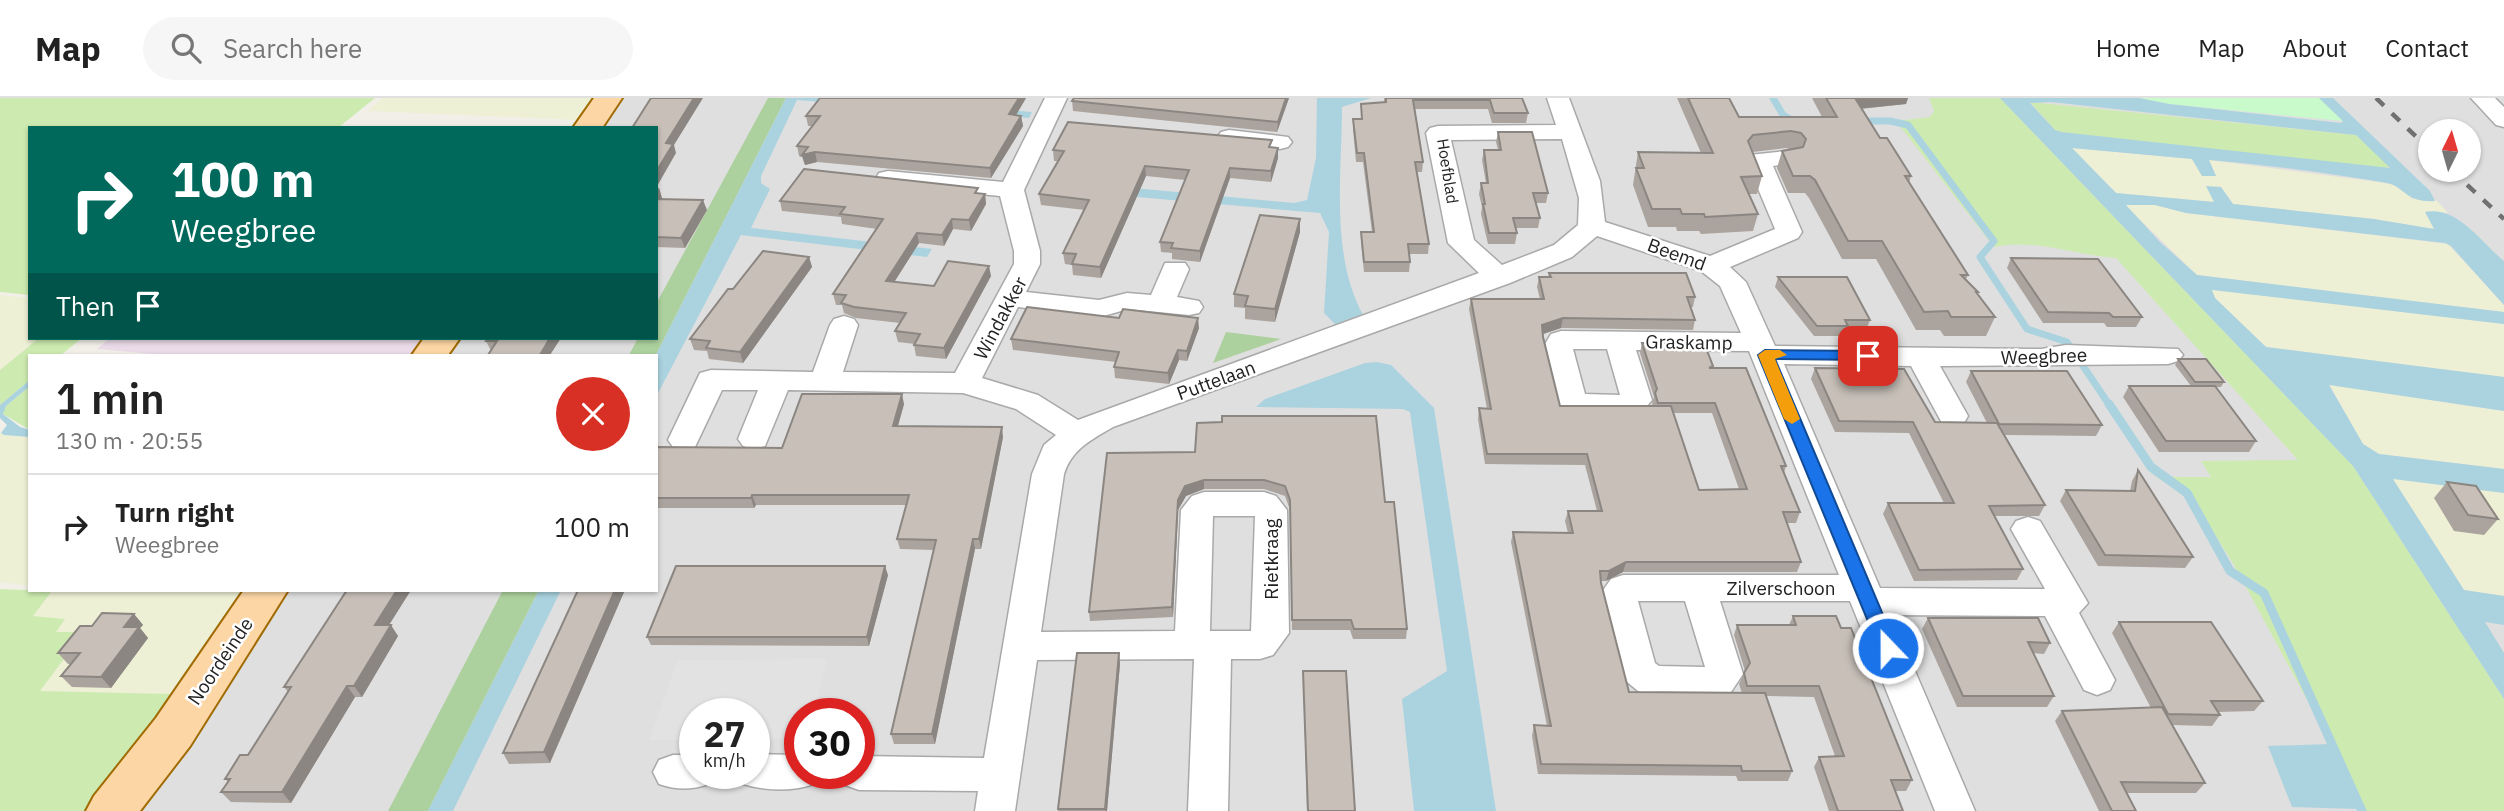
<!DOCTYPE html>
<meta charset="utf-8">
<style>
body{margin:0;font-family:"IBM Plex Sans",sans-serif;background:#f6f6f6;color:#222;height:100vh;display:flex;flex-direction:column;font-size:26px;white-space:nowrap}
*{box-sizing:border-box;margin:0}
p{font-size:23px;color:#767676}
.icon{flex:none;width:38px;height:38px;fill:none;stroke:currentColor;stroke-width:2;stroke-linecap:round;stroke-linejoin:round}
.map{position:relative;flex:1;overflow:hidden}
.details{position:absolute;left:28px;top:256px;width:630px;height:238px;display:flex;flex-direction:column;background:#fff;border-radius:0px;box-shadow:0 2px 5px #0004}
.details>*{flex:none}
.top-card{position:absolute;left:28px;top:28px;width:630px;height:214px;border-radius:0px;box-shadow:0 2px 5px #0004;background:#00695c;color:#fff;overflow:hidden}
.needle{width:46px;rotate:5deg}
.controls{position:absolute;left:2418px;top:21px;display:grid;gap:14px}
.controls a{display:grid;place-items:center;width:63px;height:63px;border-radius:50%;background:#fff;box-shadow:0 2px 5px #0004;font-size:35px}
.speed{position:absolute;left:679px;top:600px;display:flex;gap:14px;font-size:35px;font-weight:700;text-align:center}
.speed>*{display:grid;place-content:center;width:91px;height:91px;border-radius:50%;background:#fff;box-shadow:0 2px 5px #0004;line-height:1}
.speed small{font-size:18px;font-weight:400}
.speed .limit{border:10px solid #d22;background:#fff;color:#111}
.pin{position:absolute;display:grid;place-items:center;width:60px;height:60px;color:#fff;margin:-30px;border-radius:14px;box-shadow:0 4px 10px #0006}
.me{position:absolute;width:77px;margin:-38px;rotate:338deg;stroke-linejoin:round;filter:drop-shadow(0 0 5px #0008)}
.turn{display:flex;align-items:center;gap:24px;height:147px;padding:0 28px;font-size:32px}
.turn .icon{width:91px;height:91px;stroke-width:2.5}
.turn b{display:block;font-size:49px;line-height:60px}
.then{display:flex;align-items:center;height:66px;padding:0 28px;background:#0003;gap:14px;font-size:26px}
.round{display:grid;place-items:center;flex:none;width:74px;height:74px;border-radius:37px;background:#f6f6f6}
.head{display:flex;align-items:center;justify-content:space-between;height:119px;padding:0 28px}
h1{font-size:42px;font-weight:600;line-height:52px}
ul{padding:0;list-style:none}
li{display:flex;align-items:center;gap:21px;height:105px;padding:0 28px;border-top:2px solid #e0e0e0}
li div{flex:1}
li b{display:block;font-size:26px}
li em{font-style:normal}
header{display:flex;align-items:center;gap:42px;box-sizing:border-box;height:98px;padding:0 35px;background:#fff;border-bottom:2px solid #e0e0e0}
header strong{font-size:33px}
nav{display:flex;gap:38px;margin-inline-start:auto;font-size:24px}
.search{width:490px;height:63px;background:#f6f6f6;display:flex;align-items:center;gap:18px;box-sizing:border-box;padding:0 24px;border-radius:38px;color:#767676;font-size:26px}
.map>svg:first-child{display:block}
.residential{fill:#e0dfdf;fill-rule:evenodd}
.industrial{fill:#ebdbe8}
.farmland{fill:#eef0d5}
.grass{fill:#cdebb0}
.forest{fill:#add19e}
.park{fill:#c8facc}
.parking{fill:#e2e2e2}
.water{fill:#aad3df;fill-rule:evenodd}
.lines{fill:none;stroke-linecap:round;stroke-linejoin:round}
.stream-far1{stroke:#aad3df;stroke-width:7}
.stream{stroke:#aad3df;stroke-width:9}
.minor-casing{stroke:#a9a9a9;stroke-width:3}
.major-casing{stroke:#a06b00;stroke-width:4}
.minor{fill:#fff;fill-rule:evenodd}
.major{fill:#fcd6a4;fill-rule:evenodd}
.rail{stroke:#707070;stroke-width:4.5;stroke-dasharray:11 11;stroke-linecap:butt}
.wall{fill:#aba49e;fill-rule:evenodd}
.shaded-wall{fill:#8b8681}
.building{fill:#c7bfb8;stroke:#8b8681;stroke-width:2}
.route{fill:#1a73e8;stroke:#114b97;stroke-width:2}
.slow{fill:#f59e0b}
.labels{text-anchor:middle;stroke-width:5;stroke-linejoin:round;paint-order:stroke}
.far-street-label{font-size:16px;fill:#222;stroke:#fff}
.street-label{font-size:19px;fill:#222;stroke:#fff}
</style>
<header>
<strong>Map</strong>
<div class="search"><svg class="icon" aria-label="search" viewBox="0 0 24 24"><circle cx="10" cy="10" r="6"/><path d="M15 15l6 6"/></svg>Search here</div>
<nav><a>Home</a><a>Map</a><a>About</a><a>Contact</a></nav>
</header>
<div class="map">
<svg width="2504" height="713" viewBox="0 0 2504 713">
<rect width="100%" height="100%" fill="#f2efe9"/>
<path class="residential" d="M609 0H2504V713H129L271 492H656V257H426L438 240H656V30H588ZM2431 33H2469V72H2431ZM695 616H754V676H695ZM800 616H859V676H800Z"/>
<path class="industrial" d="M110 240H426L413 257H165L97 251Z"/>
<path class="farmland" d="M383 0H594L579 22 367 13Z
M2072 50 2192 61 2202 78H2216L2209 62 2385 85 2394 87 2413 101 2436 102 2448 115 2426 113 2434 131 2374 121 2233 106 2221 89 2215 104 2116 95Z
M2125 107H2155L2186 115 2448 146 2504 207V214L2197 177Z
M2211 191 2504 226V279L2266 249 2215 200Z
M0 197 30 200V240H39L0 272Z
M2329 286 2504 313V371L2379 356 2363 346Z
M0 335 30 339V488L0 484Z
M2392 380 2504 395V498L2464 492Z
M47 492H241L171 596 40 593 83 534H55L64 521 33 518 52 494Z"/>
<path class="grass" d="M0 0H375L338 30H30V197L0 194Z
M1929 0H2000L2353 368 2504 601V713H2361L2331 646 2234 467 2190 397 2156 379H2211L2201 363 2298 362 2116 160C2075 157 2034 140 1994 149L1896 23 1930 19 1934 13Z
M2030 4 2356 37 2390 69 2381 71 2061 34 2055 32Z
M39 240H82L61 257H30V282L0 307V272Z
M30 288V332L3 316 6 308Z
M0 491 52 493 33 518 65 521 56 534H84L40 593 171 596 88 713H0Z"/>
<path class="forest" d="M768 0H786L656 257H629L638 240H656V206Z
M1226 234 1281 241 1213 265Z
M503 492H539L428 713H388Z"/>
<path class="park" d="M2139 0H2319L2343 23 2169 6Z"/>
<path class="parking" d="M827 561 813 616H800V640L754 641V616H695V642H649L678 562Z"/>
<path class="water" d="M786 0H869L1032 14 1029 20 797 2 761 78V85L770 91 751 130 932 151 927 159 741 137 656 299V257Z
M1317 0H1371L1342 9C1342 76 1330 156 1363 217L1336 227 1324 215 1329 134 1320 115 1045 91 1049 82 1294 105 1307 102 1316 60Z
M2000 0H2139L2169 6 2341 25 2343 23 2319 0H2333L2430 93 2435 103C2405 105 2406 89 2387 85 2328 75 2268 67 2209 62L2216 78H2202L2192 61 2072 50 2116 95 2214 104 2206 88 2221 89 2233 106 2374 121 2434 131 2425 114C2457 107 2481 144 2504 163V207L2451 148 2445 145 2186 115 2155 107H2126L2160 144 2197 177 2504 214V226L2212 192 2215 200 2266 249 2504 279V313L2329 287 2363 346 2379 356 2504 371V395L2393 381 2464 492 2504 498V527L2485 524 2504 555V601L2353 368ZM2051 4 2356 37 2390 70 2061 34 2055 32 2030 5Z
M1377 264 1391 267 1434 310 1496 713H1414L1402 601 1447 573 1410 314 1403 311 1256 309 1265 301 1365 265Z
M30 282V288L6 308 3 316 20 329 30 332V339L4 337 1 335 7 327 0 320V307Z
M539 492H561L453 713H428Z
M2331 646 2360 711 2292 709 2268 648Z"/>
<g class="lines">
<path class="stream-far1" d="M1773 0 1783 17 1794 23
M1859 23H1890L1908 27 1994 143 1980 159 2027 231 2067 244 2110 308"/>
<path class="stream" d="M2109 306 2151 369 2187 395 2230 473 2264 495 2362 713"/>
<g class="minor-casing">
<path id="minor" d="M1045 0H1067L1024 92 1040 153V166L1026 194 1099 202 1127 195 1151 197 1165 165H1185L1189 171 1177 199 1199 203 1203 209 1199 215 1189 217 1128 211 1100 219 1018 209 982 280 1038 297 1078 322 1479 175 1448 145 1426 35 1430 30 1438 28 1556 27 1547 0H1569L1600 83 1605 124 1710 158 1775 131 1746 62 1749 57 1786 53 1795 55 1798 60 1795 65 1773 68 1802 134 1798 140 1730 169 1746 184 1775 248 2041 251 2066 247 2178 251 2183 257 2178 263 2168 266 1940 268 1968 318 1964 325 1953 328 1942 325 1911 268 1784 266 1880 490 2045 491 2011 431 2016 423 2028 419 2040 423 2088 505 2079 515 2115 582 2110 592 2097 597 2084 592 2045 518 1891 517 1975 713H1935L1850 503H1720L1743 576 1731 594 1718 599 1651 598 1638 593 1626 583 1621 573 1601 495 1611 481 1623 477H1839L1749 253 1636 252 1652 302 1642 314 1579 317 1560 308 1544 248 1551 236 1561 233 1741 235 1720 188 1701 173 1597 138 1572 159 1510 185 1113 329C1091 342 1072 351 1064 376L1041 534 1175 533 1181 412 1192 398 1204 394H1264L1276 398 1287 412 1289 535 1273 557 1260 561H1231L1228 713H1188L1194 561 1037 562 1015 713H975L978 693 859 692 845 687 840 676H859V658L984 660 1032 376 1044 347 1056 337 1016 311 963 295 788 292 765 348 754 351 743 348 738 341 758 292H722L695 349 684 353 673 349 668 342 700 275 711 272 813 274 830 227 834 221 844 218 854 221 858 227 843 274 955 275 1014 166V153L1000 98 888 87 879 85 876 80 879 75 888 73 1003 84ZM1562 41 1579 100 1578 127 1554 147 1502 167 1474 142 1451 42ZM1573 251H1607L1620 297 1585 296ZM1213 418H1255L1251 533H1210ZM1638 503H1685L1705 569 1659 568 1655 565Z
M2471 0H2495L2504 9V29L2496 27Z
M1229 32 1288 39 1292 44 1288 49 1280 51 1221 44 1217 39 1221 34Z
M754 656 800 657V676H819L814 686C791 694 763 693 740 685L736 676H754Z
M673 657H695V676H714L709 686C691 692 677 692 659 686L653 674 659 662Z"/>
</g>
<g class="major-casing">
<path id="major" d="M594 0H622L602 30H573Z
M424 240H460L448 257H412Z
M244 492H288L190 648 140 713H86L94 698 156 620Z"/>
</g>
<use href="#minor" class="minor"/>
<use href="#major" class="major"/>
<path class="rail" d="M2376 0 2431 53
M2451 72 2504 121"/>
</g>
<path class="wall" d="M1026 0 1016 17 1021 18 1023 28 991 80 817 64 805 67 802 59 799 58 797 48 812 28H808L806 18Z
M1289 0 1277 34 1073 13 1072 3Z
M1384 0H1522L1528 15 1526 25H1492L1488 11H1415L1423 64 1422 74H1417L1429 146 1428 156H1409L1410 164 1409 174H1364L1361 144V134H1372L1363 64H1356L1353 31V21H1361V6L1384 4Z
M1677 0H1729L1739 19H1822L1812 0H1908L1906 6 1861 11 1880 40 1911 78 1909 85 1968 177 1966 181 1978 194V196L1995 219 1986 238H1944L1940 232H1916L1876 161H1842L1809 100 1805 95H1788L1777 70 1782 53 1790 51 1786 50 1753 54 1762 78 1757 96H1749L1758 116 1753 133 1701 136 1699 133H1677L1676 129H1648L1633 87 1638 54 1701 55Z
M1498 34 1548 95 1546 105H1536L1540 120 1538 130H1516L1517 135 1515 146H1488L1481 116 1482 109 1479 96 1481 85H1486L1482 62 1484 52H1498L1496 44Z
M1271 49 1278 50V60L1271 84 1230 80 1200 164 1172 161V155L1161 154 1160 144 1185 82 1146 78 1101 180 1073 177 1072 167 1065 166 1063 155 1085 112 1041 107 1039 96 1059 63H1054L1053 52Z
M656 90H659L662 101 707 112 685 150 656 149Z
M979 96H985L986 106 971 133 953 131 944 148 919 145 894 184 934 188 991 178 946 261 916 258 914 247 915 246 898 244 895 233 900 225 856 220 844 215 842 207H836L833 196 877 131 842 126 841 119 782 113 780 103Z
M1300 121V134L1275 224 1245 221V210L1234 209V196Z
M809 159 812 169 743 265 709 261 707 253 694 252 690 241 733 191Z
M2011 160 2142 219 2136 229H2107L2104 225H2043L2007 170Z
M1549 175 1695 199 1693 209H1691L1695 222 1693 232 1561 230 1543 236 1560 308H1653L1652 306 1654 299 1640 255 1642 245 1713 268 1712 270 1786 368 1784 375 1800 414 1796 425H1787L1801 464 1797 474H1623L1606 483H1601L1629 594 1742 595 1739 586 1745 573 1734 537 1737 527H1789L1793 518 1841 530 1912 682 1906 693H1895L1903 713H1829L1814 669 1819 659 1835 658 1814 599 1766 598 1792 673 1788 683H1738L1736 678 1538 676 1532 638 1534 627 1547 628 1511 444 1513 434 1568 435 1565 423 1568 413H1597L1585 367 1485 366 1478 321 1479 310 1487 311 1469 211 1471 201H1540L1537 189 1539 179H1548ZM1673 315H1712L1739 391 1699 392Z
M1778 179 1870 222 1866 232H1847L1845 238H1814L1775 189Z
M1199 230 1187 263 1179 262 1169 286 1115 280 1114 269 1116 264 1013 252 1011 241Z
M561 240 491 253 486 243Z
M2178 261 2224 284 2221 289H2215L2256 343 2249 354H2159L2123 299 2129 288H2191L2175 267Z
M1815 270 1935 324 1987 325 1966 284 1971 273 2102 327 2096 338 2005 337 2045 407 2039 418H1994L2023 471 2017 482 1914 483 1883 416 1888 405H1944L1909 335 1835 334 1811 281Z
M904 306 898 328 1003 339 981 451H975L935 646H894L891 636 933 452 900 451 897 441 906 407H756L754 410H656V349L782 350Z
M1195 354 1385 404 1407 531 1406 541H1353L1350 532H1292L1290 412 1285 398 1264 391H1204L1186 398 1178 412 1173 519 1090 523 1089 514Z
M2138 372 2193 459 2185 470 2098 468 2060 403 2066 392 2130 393 2132 383Z
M2447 384 2498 421 2484 437 2454 433 2434 400Z
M888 477 869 548 651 547 647 539Z
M411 492 389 527 398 538 362 599H355L291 705 231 704 221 694 228 684 225 681 248 657 288 594 284 589Z
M578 492 550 665 509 666 503 655Z
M134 516 143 527 140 530 148 540 111 590 72 589 61 578 71 566H68L58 555 92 528Z
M1928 520 2050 545 2044 556 2033 555 2054 598 2047 609H1957L1922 531Z
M2119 524 2263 603 2254 613 2218 614 2220 617 2212 628 2172 627 2205 685 2196 695H2127L2136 713H2099L2055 623 2062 613 2151 610 2112 535Z
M1119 555 1120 566 1107 713H1058V711Z
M1303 573 1355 713H1307Z"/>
<path class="shaded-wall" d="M694 0H703L674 47 676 55 656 90V74L666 45Z
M1019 0H1026L1010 27 1009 16Z
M1286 0H1289L1277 34 1278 24Z
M1850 0H1908L1906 6 1846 12Z
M1021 18 1023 28 991 80 990 70Z
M1278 50V60L1271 84V73Z
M815 54 817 64 805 67 802 57Z
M1145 68 1146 78 1101 180 1100 169Z
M1230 70V80L1200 164V153Z
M659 90 662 100 656 109V94Z
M985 96 986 106 971 133 969 122Z
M703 102 707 112 685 150 681 140Z
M952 121 953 131 944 148 942 137Z
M1300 121V134L1275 224V211Z
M917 135 919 145 888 194 886 183Z
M809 159 812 169 743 265 740 254Z
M989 168 991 178 946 261 944 250Z
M1198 220 1199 230 1187 263V253Z
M1563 220 1561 230 1540 237 1542 227Z
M550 240H561L550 257H540Z
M1178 252 1179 262 1169 286 1168 275Z
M902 296 904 306 895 338 893 328Z
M1002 329 1003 339 981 451 979 441Z
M1204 382V391L1186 398 1178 412 1173 519 1172 509 1178 402 1185 388Z
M752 397 756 407 754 410 751 400Z
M973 441 975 451 935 646 932 636Z
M1626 464 1623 474 1606 483 1609 473Z
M885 468 888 477 869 548 867 539Z
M397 492H411L382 538 375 527Z
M615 492H625L550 665 544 654Z
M134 516 143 527 140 530 148 540 111 590 101 579 124 529Z
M391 527 398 538 362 599 354 588Z
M1119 555 1120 566 1107 713H1105Z
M347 588 355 599 291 705 282 694Z"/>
<path class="building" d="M651 0H694L666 45 673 46 656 74V30H632Z
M820 0H1019L1009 16 1021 18 990 70 815 54 802 57 808 49 797 48 820 18H806Z
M1074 0H1286L1278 24 1072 3Z
M1386 0H1522L1528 15H1494L1490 2H1413L1423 64H1415L1429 146H1408L1410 164H1364L1361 134H1374L1364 55H1357L1353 21H1362L1361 6 1386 4Z
M1688 0H1729L1739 19H1837L1826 0H1855L1880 40H1887L1911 78H1905L1968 177H1961L1978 194H1976L1995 219H1951L1948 213 1924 214 1882 143H1848L1815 82 1810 78H1793L1782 53 1803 49 1806 41 1801 35 1791 33 1753 37 1748 43 1762 78 1741 79 1758 116 1705 119 1704 116H1682L1680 111H1652L1636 70H1644L1638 54 1713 55Z
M1068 24 1272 42 1269 49 1278 50 1271 73 1230 70 1200 153 1171 150 1173 145 1160 144 1189 72 1145 68 1100 169 1072 166 1076 156 1063 155 1089 102 1039 96 1064 53 1053 52Z
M1498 34H1532L1548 95H1533L1540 120H1513L1517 135H1489L1483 106H1485L1481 85H1488L1484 52H1501Z
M804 71 978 90 975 95 985 96 969 122 952 121 942 137 917 135 886 183 934 188 948 163 989 168 944 250 914 247 920 236 895 233 906 215 854 209 841 205 846 197 833 196 883 121 840 116 845 109 780 103Z
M656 101 703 102 681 140 656 139Z
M1260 117 1300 121 1275 211 1245 208 1248 198 1234 196Z
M763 153 809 159 740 254 706 250 710 243 690 241 728 191H733Z
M2011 160 2098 161 2142 219H2113L2109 215 2048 214Z
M1549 175H1686L1695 199H1687L1695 222 1563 220 1542 227 1543 239 1560 308H1671L1699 392 1747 391 1715 305H1658L1655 295 1657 291 1642 245H1704L1713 268 1709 270H1746L1786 368H1781L1800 414H1783L1801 464H1626L1609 473H1600L1601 485 1629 594 1765 595 1792 673H1742L1741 668 1541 666 1534 627 1551 628 1513 434 1573 435 1568 413H1602L1587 356H1487L1479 310 1491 311 1471 201H1544L1539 179H1551Z
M1778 179H1847L1870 222H1845L1848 228H1817Z
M1027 209 1119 220 1123 211 1198 220 1187 253 1178 252 1168 275 1114 269 1119 254 1011 241Z
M488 240H550L540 257H488L497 243H486Z
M2178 261H2206L2224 284H2195Z
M1815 270 1904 271 1935 324 1997 325 2045 407 1989 408 2023 471 1919 472 1888 405H1954L1913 324 1839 323Z
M1971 273H2067L2102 327 1999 326Z
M2129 288H2215L2256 343H2166Z
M802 296H902L893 328 1002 329 979 441H973L932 636H891L936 442 897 441 909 397H752L751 400H656V349L782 350Z
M1222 318H1376L1385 404H1394L1407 531H1354L1351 522H1292L1290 402 1285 388 1264 382H1204L1185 388 1178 402 1172 509 1089 514 1107 355 1195 354 1197 325 1222 324Z
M2138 372 2193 459 2105 457 2066 392 2135 393Z
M2447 384 2476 388 2498 421 2468 417Z
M676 468H885L867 539H647Z
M347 492H397L375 527H391L354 588H347L282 694H221L230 681H225L240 657H248L291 589H284Z
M578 492H615L544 654 503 655Z
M102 515 134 516 124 529H139L101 579 61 578 80 555H58L80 528H92Z
M1793 518H1836L1841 530H1851L1912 682H1891L1903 713H1838L1819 659 1844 658 1819 588H1747L1744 575 1750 565 1737 527H1796Z
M1928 520H2038L2050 545 2028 544 2054 598H1963Z
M2119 524H2211L2263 603H2211L2220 617 2168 616Z
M1077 555H1119L1105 711H1058Z
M1303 573H1346L1355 713H1308Z
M2162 609 2205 685 2121 684 2136 713H2112L2062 613Z"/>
<path class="route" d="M1765 252 1868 253 1876 258 1868 262 1775 261 1897 550 1894 555 1888 557 1879 550 1758 257Z"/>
<path class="slow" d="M1780 252 1787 257 1775 261 1800 321 1792 326 1784 321 1758 257 1765 252Z"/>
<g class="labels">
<g class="far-street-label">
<text transform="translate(1448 73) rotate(81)" y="6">Hoefblad</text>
</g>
<g class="street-label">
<text transform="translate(1677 156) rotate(20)" y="7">Beemd</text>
<text transform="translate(1000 220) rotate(-62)" y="7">Windakker</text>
<text transform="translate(1689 244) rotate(1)" y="7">Graskamp</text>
<text transform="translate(2044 258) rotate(-2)" y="7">Weegbree</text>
<text transform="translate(1216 282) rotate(-20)" y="7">Puttelaan</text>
<text transform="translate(1271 461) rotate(-90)" y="7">Rietkraag</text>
<text x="1781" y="497">Zilverschoon</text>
<text transform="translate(220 563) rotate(-56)" y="7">Noordeinde</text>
</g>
</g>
</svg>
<div class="controls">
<a><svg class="needle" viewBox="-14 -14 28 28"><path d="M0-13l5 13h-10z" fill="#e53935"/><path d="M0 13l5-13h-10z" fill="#767676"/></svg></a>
</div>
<div class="speed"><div>27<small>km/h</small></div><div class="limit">30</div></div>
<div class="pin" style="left:1868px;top:258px;background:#d93025"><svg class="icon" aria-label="arrive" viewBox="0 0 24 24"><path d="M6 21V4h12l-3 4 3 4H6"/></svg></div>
<svg class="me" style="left:1888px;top:550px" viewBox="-20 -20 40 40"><circle r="17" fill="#1a73e8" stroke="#fff" stroke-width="3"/><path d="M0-11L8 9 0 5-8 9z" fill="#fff"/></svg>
<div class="top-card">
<div class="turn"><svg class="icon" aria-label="right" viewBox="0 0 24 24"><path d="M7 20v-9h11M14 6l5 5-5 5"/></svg><div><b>100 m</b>Weegbree</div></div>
<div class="then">Then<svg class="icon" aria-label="arrive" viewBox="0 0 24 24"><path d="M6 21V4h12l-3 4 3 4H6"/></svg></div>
</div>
<section class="details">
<div class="head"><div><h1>1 min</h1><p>130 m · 20:55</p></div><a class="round" style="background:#d93025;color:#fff"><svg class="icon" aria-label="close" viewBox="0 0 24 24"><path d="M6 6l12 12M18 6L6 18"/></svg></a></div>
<ul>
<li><svg class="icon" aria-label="right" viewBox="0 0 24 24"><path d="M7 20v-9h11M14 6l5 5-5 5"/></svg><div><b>Turn right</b><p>Weegbree</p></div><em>100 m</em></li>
</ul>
</section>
</div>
